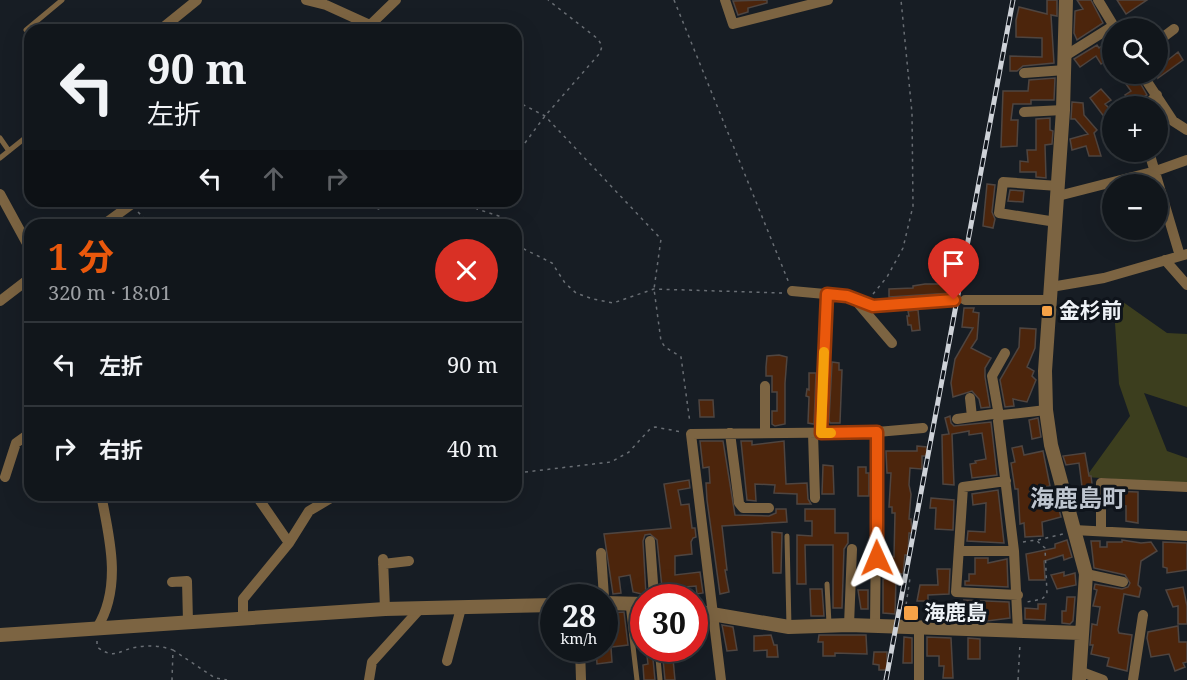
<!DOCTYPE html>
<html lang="ja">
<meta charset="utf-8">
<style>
body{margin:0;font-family:"Noto Serif","Noto Sans JP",serif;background:#1e2328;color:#f1f3f6;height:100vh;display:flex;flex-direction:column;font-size:22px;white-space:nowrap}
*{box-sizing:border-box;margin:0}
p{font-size:20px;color:#9c9fa3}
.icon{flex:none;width:33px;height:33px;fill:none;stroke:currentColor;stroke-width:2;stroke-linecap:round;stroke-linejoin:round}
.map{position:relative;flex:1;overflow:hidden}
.side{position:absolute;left:24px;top:219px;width:498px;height:282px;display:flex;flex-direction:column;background:#11161b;border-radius:18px;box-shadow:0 6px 24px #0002,0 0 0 2px #30353a}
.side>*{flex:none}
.top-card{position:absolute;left:24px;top:24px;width:498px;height:183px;border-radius:18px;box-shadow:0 6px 24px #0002,0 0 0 2px #30353a;background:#11161b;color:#f1f3f6;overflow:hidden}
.tools{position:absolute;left:1102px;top:18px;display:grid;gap:12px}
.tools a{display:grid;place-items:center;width:66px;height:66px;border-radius:50%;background:#11161b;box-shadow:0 6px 24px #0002,0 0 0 2px #30353a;font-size:30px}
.speed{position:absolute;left:540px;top:584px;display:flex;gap:12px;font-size:30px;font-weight:700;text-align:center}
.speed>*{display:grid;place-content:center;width:78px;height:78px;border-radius:50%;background:#11161b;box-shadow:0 6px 24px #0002,0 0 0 2px #30353a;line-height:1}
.speed small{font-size:15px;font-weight:400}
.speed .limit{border:9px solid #d22;background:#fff;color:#111}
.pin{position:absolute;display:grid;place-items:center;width:51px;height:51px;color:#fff;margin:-62px -26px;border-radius:50% 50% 50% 0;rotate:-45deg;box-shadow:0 0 6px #0007}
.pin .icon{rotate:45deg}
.me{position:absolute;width:66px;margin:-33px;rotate:359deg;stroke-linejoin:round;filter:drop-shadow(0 0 4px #0008)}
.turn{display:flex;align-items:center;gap:21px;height:126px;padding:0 24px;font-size:27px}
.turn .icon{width:78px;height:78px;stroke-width:2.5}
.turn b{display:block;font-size:42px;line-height:51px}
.lanes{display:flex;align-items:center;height:57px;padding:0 24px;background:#0003;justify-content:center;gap:30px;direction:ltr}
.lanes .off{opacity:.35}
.round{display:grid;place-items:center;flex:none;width:63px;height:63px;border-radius:32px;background:#1e2328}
.summary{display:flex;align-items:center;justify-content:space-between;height:102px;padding:0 24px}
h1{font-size:36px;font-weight:700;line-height:45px;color:#ea580c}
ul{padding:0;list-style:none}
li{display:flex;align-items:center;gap:18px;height:84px;padding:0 24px;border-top:2px solid #30353a}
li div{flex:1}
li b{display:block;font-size:22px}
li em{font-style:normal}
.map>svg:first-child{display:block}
.green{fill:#3c3e1e}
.building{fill:#4c250c;stroke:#4f4540;stroke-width:1.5}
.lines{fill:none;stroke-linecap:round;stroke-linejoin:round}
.path{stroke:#696e74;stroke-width:1.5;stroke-dasharray:3 4.5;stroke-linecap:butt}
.service{stroke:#7c6442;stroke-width:5}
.minor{stroke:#7c6442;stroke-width:10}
.tertiary{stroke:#7c6442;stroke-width:14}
.rail-casing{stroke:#ced2d8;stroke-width:5}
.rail{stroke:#0f141b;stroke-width:3;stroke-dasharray:9;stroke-linecap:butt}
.route-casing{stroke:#983908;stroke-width:15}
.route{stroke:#ea580c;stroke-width:10}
.slow{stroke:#f59e0b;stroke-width:10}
.poi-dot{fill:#f6a247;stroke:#0f141b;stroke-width:2}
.labels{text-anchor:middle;stroke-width:6;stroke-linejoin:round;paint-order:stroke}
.poi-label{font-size:21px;font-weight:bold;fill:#eef2f7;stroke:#0f141b;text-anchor:start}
.quarter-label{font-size:24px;font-weight:bold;fill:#bec5cf;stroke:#0f141b}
</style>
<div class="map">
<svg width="1187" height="680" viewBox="0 0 1187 680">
<rect width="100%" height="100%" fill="#171d24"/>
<path class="green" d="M1123 302 1167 333 1187 334V407L1144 393 1167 451 1187 458V484L1086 477 1130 416 1119 384 1115 323Z"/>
<path class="building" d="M767 0V3L748 8V12L738 15 733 1Z
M1047 0H1057V16L1051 15 1054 63 1023 66 1017 71H1010V56L1042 57V38L1016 37V20L1019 7 1047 14Z
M1077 0H1091L1103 23 1077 40 1074 33 1075 11 1083 9Z
M1117 0H1147L1126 14Z
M1113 39V56L1101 64 1096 56 1080 67 1074 59 1097 45 1099 48Z
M1178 52 1183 60 1158 78V75L1154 78 1151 74H1158V68Z
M1119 74H1135L1147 95 1131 104 1125 95 1131 91Z
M1055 78 1054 100H1031V104H1013L1011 120H1018L1017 146 1001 147 1003 91H1028L1029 80Z
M1101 89 1111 100 1105 104 1113 112V117L1108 122 1090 98Z
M1072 102 1083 103 1084 115 1097 130 1094 133 1101 156H1089L1086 146 1072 150 1070 139 1088 134 1075 119H1071Z
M1050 118V130L1053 131 1052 144 1045 145 1046 178 1036 177V172H1020V161L1028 162 1027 150H1036V119Z
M987 184 995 185 992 212 995 219 993 228 983 226Z
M1010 190 1024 191 1023 202 1008 201Z
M925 284H951L952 293 889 297V289L913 288V286Z
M964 308H974L973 312 979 313 977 339 971 348 991 358 985 368V377L990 407 981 408 979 399 972 391 953 397 951 383 955 359 973 328 962 327Z
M918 310 920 330 912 331 911 325H908L907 316H909L908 311Z
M1020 328 1036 329 1035 348 1027 367 1034 371 1032 376 1036 380 1027 402 1013 399 1014 406 1005 407 1000 380 1019 347Z
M779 355 787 357 785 383V424L775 426 772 424V411H777V392H772V376H766V367L767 356Z
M832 362 839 363V370H842L840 423H830L829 420Z
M809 373H816L814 424 808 423 809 397 806 396 807 389 809 390Z
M699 400H713L714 417H700Z
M950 416 951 423 954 426 991 422 997 475 972 478 970 464 976 463 975 461 986 459 982 433 969 435V431L952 434 954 485 943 484 942 435 949 434 945 418Z
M1038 418 1041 437 1032 439 1029 420Z
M700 441H723L735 515 769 516 776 513V509H786L787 522 722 526 727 570H725L729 592 720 594 707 500 706 483H710L709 467 703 468Z
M741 441H752V445L784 441 786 484 807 483 808 499 811 504H797V494L774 493 775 485 755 484 756 501 747 500Z
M917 446 927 447V456H922V469L910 468 909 485 911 494 909 519H911L912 533H909L908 555H905L903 574 890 573 891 556 894 557 895 513H892V507H889L891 473H887L886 451H917Z
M1022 446 1024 455 1043 451 1050 486 1030 490 1033 507 1045 506 1046 510 1058 506 1061 517 1042 522 1043 536 1025 537 1024 523 1020 524 1018 489H1015L1011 463 1015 462 1012 448Z
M1085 453 1089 476H1091L1094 500 1084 502 1079 463 1066 465 1063 456Z
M823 465 833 466 834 494H822Z
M858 467H866V473H869V496H858Z
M689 480 690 488 678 490 681 505 689 504 692 528H695L696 537 693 538 691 542 692 554 675 556V575L700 572 703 593 697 594 696 586 674 588 675 597H663L657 540 650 534 645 535 643 541 646 595 633 592 630 575 619 577 621 593 613 594 604 534 671 528 664 484Z
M998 490 1004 543 967 541 968 531 985 532 986 503 973 505 972 494Z
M1111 491 1138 492V523L1126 521V506L1114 505Z
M931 498 954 500 953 530 935 529 936 508H930Z
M805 509H835V533H848V543L844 549 842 608H833V545H805L806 584H797V535L812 536V521H805Z
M772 532 782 533 781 573H773Z
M1067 540 1072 557 1064 560 1063 555 1044 561 1045 580H1029L1026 554 1055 548V544Z
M1122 540 1141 543 1151 542 1157 551 1141 561 1138 585 1141 588 1139 597 1124 594 1118 630 1119 633 1132 635 1127 671 1107 666 1109 658 1091 654 1093 645H1090L1092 624 1097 625 1100 607 1093 606 1097 590 1094 589 1095 584 1122 589 1128 587 1130 583 1125 575 1094 568 1091 541H1100V547H1107V542H1122Z
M1163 542 1187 543V570L1167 573V568L1163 567Z
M975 558H988V563L1007 559 1008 587 965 585V581H969V574H975Z
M937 569H950L949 594 928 595V601H917L920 585H938Z
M1064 572V576L1075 573 1076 585 1057 589 1051 575Z
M883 579H896L895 614 883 613Z
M1183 587 1187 606V624H1178V606L1173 607 1166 590Z
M810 589H822L824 616H811Z
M858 590H868V609H861Z
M1067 597H1075L1073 621 1070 624 1062 623V611H1066Z
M964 600 1009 602 1010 618 987 621 986 614 969 613 970 606H966Z
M1038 604H1046L1045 620 1025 619V608L1038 609Z
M624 612 628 645 604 648V629H610L609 613Z
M722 625 733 627 737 650 727 651Z
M1178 626 1179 642H1187V662L1183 663 1185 667 1175 671 1169 654 1151 657 1147 638 1148 632Z
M771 635 774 645H777L778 657H767V650L754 651V636Z
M819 635H866L867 654 835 653V656H823V642H818Z
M904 637 912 638V663H903Z
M927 637 951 638 953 678H943L944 666H939V656H927Z
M968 638 980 639V659H968Z
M611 648 612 662 597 664 596 649Z
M646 648H652L655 680H644L643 665 648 664Z
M662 648H672L675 680H665Z
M874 652H887V670H879V665L873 664Z"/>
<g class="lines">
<path class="path" d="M674 0 789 283
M516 101 545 116 661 239 654 289 661 341 665 347 681 357 690 423
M516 155 545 116 600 53 602 46 598 39 548 0
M355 201 379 209 410 201
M472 201 479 203
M482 201 477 209 508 219 513 225
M138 212 151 225
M516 228 522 248 552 263 565 283 576 293 593 299 613 303 654 289 782 293
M873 294 887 277 903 248 913 206 912 113 901 0
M525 472 611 462 629 452 649 430 655 427 682 432
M463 499V495
M1038 540 1063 534
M1023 542 1036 540 1045 548 1047 594 1042 599 1027 602
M905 612 910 578
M905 614 919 616
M97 641V647C116 661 119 649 138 647 148 645 163 646 173 650L172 680
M173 650 215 678 227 680
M1018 680 1020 644"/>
<path class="service" d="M26 30 62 0
M0 138 9 151
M0 158 30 134
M787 536 789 627
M827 584 829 624
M628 604 637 680
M657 648 660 680"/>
<path class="minor" d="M306 0 326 5 370 25
M725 0 733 24 828 0
M1098 0 1115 28
M366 29 396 0
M160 30 197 0
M1158 41 1174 29
M1065 56 1113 26
M1024 73 1065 70
M1142 74 1173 121 1187 130
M1146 106 1157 95
M1024 112 1063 110
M1149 152 1180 256
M0 194 30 249
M1058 196 1156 171 1187 160
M1056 222 999 213 1003 182 1058 186
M103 225 136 201
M1165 260 1187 285
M1051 287 1104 278 1187 254
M792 291 847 296 873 306 955 300
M965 300H1051
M0 301 30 278
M857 302 892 343
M765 386V432
M970 398 972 417
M957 419 993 414 999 416 992 376 1005 353
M730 433 739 503 743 508H769
M813 433 815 498
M821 433 827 294
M5 477 16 443 30 433
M1006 481 963 487 956 592 1018 595
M256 495 289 543
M1074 530 1187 536
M1101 531V483L1187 487
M650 541 654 597
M959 551H1014
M601 553 604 597
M383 559 385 609
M383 564 409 561
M1086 574 1123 582
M172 582 187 581 188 622
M243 620V599L289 543 309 511 336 495
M849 625 852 549
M875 626 877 432
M97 628C122 588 110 539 101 495
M1018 631 1014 551 998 421 999 416 1002 415 1046 410
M580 648 581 680
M447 661 461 608
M1079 671 1103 680
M369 680 372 662 419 610
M721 680 691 434 877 432 923 428
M919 680V629
M1133 680 1143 615"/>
<path class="tertiary" d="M1066 0 1063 110 1045 371 1046 410 1051 445 1086 574 1079 680
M604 603 644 604
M694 611 789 627 849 625 1081 633
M0 635 385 609 554 605"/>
<g class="rail-casing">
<path id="rail" d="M886 680 1013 0"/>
</g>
<use href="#rail" class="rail"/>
</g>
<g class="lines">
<g class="route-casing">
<path id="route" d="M877 558V432L821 433 827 294 847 296 873 306 954 300"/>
</g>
<use href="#route" class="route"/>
<path class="slow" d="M824 352 821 433H831"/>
</g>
<g class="poi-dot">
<rect x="1041" y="305" width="12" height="12" rx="3"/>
<rect x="903" y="605" width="16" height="16" rx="3"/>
</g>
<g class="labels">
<g class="poi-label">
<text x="1059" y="318">金杉前</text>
<text x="924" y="620">海鹿島</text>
</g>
<g class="quarter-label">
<text x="1078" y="507">海鹿島町</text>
</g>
</g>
</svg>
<div class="tools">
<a><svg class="icon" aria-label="search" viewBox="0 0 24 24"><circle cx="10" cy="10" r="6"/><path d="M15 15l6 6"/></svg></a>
<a>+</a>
<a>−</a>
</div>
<div class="speed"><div>28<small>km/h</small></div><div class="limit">30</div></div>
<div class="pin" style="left:954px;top:300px;background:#d93025"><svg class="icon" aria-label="arrive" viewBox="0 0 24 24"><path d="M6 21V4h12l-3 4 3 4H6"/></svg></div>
<svg class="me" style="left:877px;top:558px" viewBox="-20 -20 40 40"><path d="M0-17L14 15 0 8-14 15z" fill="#ea580c" stroke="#fff" stroke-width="4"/></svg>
<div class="top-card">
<div class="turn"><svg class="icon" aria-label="left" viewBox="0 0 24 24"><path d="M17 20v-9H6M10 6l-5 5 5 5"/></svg><div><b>90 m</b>左折</div></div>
<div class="lanes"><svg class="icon" aria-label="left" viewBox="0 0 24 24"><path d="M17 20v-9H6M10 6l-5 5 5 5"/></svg><svg class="icon off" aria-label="ahead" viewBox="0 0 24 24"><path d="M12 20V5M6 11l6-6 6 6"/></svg><svg class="icon off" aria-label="right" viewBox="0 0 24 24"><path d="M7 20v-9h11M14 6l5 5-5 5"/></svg></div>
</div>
<section class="side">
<div class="summary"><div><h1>1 分</h1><p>320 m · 18:01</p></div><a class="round" style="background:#d93025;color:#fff"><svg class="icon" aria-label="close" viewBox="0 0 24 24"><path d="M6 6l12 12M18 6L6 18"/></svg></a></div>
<ul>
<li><svg class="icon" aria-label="left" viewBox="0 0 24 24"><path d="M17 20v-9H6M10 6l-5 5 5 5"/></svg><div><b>左折</b></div><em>90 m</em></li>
<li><svg class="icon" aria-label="right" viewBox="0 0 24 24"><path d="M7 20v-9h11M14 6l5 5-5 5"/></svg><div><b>右折</b></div><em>40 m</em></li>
</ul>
</section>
</div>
